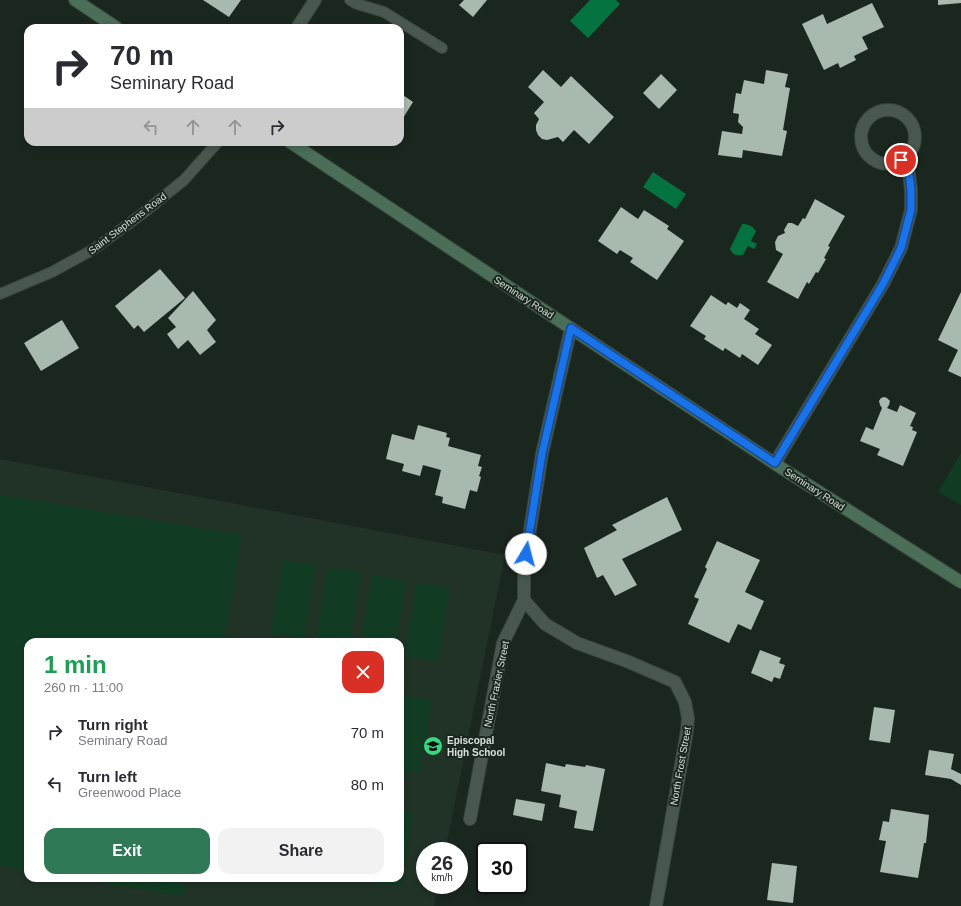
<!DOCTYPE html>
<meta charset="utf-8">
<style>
body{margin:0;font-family:Arial,sans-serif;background:#f2f2f3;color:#2b2b33;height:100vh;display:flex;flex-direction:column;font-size:15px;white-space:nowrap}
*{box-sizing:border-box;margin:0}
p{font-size:13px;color:#7c7c81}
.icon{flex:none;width:22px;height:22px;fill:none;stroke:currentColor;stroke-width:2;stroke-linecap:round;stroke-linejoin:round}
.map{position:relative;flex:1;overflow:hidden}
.sheet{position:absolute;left:24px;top:638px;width:380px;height:244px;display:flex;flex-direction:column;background:#fff;border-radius:12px;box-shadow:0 2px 6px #0003}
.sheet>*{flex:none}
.hud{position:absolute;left:24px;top:24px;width:380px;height:122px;border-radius:12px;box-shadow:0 2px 6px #0003;background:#fff;color:#2b2b33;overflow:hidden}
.speed{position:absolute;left:416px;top:842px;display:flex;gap:8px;font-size:20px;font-weight:700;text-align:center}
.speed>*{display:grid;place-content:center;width:52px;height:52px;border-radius:50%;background:#fff;box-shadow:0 2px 6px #0003;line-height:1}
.speed small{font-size:10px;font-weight:400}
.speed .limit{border:2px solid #111;border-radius:6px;background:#fff;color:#111}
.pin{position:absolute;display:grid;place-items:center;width:34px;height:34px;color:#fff;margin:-17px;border:2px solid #fff;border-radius:50%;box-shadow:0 1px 4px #0007}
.me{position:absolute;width:44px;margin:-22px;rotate:8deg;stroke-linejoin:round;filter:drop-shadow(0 0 3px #0008)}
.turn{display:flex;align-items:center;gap:14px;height:84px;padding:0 20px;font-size:18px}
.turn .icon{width:52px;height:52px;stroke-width:2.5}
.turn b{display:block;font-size:28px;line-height:34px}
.lanes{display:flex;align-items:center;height:38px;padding:0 20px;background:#0003;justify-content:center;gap:20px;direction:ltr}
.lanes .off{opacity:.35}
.round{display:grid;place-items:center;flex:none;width:42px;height:42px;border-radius:12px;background:#f2f2f3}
.head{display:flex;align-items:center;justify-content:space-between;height:68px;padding:0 20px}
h1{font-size:24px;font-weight:700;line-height:30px;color:#1e9e55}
.cta{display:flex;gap:8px;margin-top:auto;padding:8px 20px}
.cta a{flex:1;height:46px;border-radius:12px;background:#307956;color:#fff;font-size:16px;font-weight:700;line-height:46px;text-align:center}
.cta a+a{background:#f2f2f3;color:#2b2b33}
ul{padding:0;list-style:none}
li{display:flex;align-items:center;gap:12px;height:52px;padding:0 20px}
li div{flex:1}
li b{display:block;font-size:15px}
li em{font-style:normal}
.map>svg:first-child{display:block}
.built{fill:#203326;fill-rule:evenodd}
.green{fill:#113c23}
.water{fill:#04733f}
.building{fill:#a8b9ad}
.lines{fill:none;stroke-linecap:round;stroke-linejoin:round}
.service-casing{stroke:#38423a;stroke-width:12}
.minor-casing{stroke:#38423a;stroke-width:14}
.secondary-casing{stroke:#38423a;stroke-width:14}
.service{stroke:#49584e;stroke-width:10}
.minor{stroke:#49584e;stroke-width:12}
.secondary{stroke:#4a6e57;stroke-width:12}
.route-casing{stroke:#114b97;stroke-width:10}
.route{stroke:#1a73e8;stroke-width:7}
.labels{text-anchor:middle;stroke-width:4;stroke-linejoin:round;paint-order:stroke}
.street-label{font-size:10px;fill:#d8e0da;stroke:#1a271e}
.poi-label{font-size:10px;font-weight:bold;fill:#d8e0da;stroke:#1a271e;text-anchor:start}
</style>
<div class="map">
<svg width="961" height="906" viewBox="0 0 961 906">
<rect width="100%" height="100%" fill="#1a271e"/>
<path class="built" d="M0 459 505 555 445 851H425V885H438L434 906H0ZM28 642H400V878H28Z"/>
<path class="green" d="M961 453V505L938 492Z
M0 495 242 535 224 642H28V871L0 866Z
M283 560 316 565 304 638 271 633Z
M328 567 361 572 350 642H330L316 640Z
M372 575 406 581 396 642H361Z
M417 583 450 588 438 661 405 656Z
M400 695 432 700 420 773 400 770Z
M400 811 413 813 401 886 368 881V878H400Z
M72 878H186L183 896Z"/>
<path class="water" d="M590 0H616L620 4 588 38 570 21Z
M653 172 686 194 676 209 643 187Z
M742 224C749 224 752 226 756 231L751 241 757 244 754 249 748 246 743 255C736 256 733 255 730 249Z"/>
<path class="building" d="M203 0H241L229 17Z
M464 0H487L473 17 459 5Z
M938 0H961V3L938 5Z
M872 3 884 27 862 37 868 49 854 56 856 60 840 68 838 63 824 70 802 24 823 14 827 24Z
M543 70 561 87 571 76 614 117 589 144 574 130 563 142 558 137 547 140 542 139 538 135 536 130V125L539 119 534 113 544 102 528 87Z
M766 70 788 74 785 87 790 88 783 130 787 131 782 156 743 150 742 158 718 155 722 131 742 134 743 127 738 122 739 114 733 113 736 93 741 94 744 80 764 84Z
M661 74 677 90 659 109 643 93Z
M400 93 413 102 400 123Z
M815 199 845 216 828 246 830 247 824 258 826 259 818 273 816 272 809 284 807 282 798 299 767 282 783 254 776 250 775 242 778 236 785 233 784 230 788 223H792L798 226 803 218 805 219Z
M621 207 638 219 644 210 669 226 667 229 684 241 657 280 630 262 633 258 620 250 617 254 598 241Z
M160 269 185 298 144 332 138 325 134 329 115 306Z
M193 291 216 320 207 330 216 342 200 355 188 340 178 349 167 334 176 327 168 318Z
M961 292V377L948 371 958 350 938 340Z
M711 295 726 305 728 302 737 308 740 303 750 310 744 319 759 329 755 334 772 345 758 365 742 354 740 358 725 348 723 351 704 339 706 336 690 326Z
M62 320 79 348 41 371 24 343Z
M884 397 887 398 890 401 889 405 887 408 897 412 900 405 916 413 910 426 913 427 912 430 917 432 903 466 877 455 880 449 860 441 866 427 873 430 882 408 880 405 879 401 881 398Z
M418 425 447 433 446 437 450 438 448 446 481 455 478 466 482 467 479 476 481 477 477 492 470 490 465 509 442 503 443 497 435 495 441 470 423 465 420 476 402 471 404 464 386 459 392 434 414 440Z
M667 497 682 530 622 559 637 585 615 596 603 575 597 578 584 548 617 530 612 525Z
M717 541 760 560 745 592 764 601 751 630 738 624 729 643 688 624 699 599 694 597 707 569 705 567Z
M760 650 781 658 779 663 785 665 780 679 774 677 772 682 751 673Z
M874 707 895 710 890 743 869 740Z
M929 750 954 754 951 769 961 774V785L951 779 925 775Z
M546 763 565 767 566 764 585 767 586 765 605 769 593 831 574 828 577 811 559 807 561 795 541 791Z
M516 799 545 804 542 821 513 815Z
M891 809 929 815 926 843H924L918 878 880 872 886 841 879 840 883 821 889 822Z
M772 863 797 866 793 903 767 900Z"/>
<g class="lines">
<g class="service-casing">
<path id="service" d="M350 0 357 4 384 12 442 48
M0 294 52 272 94 249 142 214 184 180 218 142"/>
</g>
<g class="minor-casing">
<path id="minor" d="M297 28 315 0
M861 137a27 27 0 1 1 54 0a27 27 0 1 1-54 0Z
M775 463 883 284 901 248 911 210V190L909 174 901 161
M524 600 545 624 577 643 629 662 675 682 685 702 688 718 687 731 656 906
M470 819 503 643 524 600V568L542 454 571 328"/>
</g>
<g class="secondary-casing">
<path id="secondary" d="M75 0 117 28
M290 142 783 469 961 582"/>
</g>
<use href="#service" class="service"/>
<use href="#minor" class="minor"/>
<use href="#secondary" class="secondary"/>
</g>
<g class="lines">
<g class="route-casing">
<path id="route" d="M526 554 542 454 571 328 775 463 883 284 901 248 911 210V190L909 174 901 160"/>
</g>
<use href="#route" class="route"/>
</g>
<defs>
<g id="school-disc" transform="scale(1)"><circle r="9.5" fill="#36d881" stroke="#1a271e"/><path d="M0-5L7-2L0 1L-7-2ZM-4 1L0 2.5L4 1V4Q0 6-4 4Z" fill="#111"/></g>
</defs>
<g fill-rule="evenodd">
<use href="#school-disc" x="433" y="746"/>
</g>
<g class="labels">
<g class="street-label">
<text transform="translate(127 223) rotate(-37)" y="4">Saint Stephens Road</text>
<text transform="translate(524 297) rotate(33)" y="4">Seminary Road</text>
<text transform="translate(815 489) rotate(33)" y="4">Seminary Road</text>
<text transform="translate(496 684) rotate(-78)" y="4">North Frazier Street</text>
<text transform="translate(680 766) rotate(-80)" y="4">North Frost Street</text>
</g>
<g class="poi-label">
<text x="447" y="744">Episcopal<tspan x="447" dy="12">High School</tspan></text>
</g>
</g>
</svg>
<div class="speed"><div>26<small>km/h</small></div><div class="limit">30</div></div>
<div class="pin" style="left:901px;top:160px;background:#d93025"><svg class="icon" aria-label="arrive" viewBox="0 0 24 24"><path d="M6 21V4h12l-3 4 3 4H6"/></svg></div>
<svg class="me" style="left:526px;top:554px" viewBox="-20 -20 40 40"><circle r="19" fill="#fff"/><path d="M0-13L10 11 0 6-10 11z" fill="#1a73e8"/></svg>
<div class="hud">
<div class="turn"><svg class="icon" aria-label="right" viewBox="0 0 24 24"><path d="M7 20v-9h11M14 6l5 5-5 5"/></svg><div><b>70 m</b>Seminary Road</div></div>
<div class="lanes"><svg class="icon off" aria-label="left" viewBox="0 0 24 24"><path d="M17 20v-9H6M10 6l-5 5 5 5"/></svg><svg class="icon off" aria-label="ahead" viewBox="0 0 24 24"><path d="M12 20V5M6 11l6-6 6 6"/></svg><svg class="icon off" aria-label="ahead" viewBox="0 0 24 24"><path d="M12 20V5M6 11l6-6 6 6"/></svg><svg class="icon" aria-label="right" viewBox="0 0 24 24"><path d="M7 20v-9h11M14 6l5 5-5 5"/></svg></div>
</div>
<section class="sheet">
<div class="head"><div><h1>1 min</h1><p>260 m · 11:00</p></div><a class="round" style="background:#d93025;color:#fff"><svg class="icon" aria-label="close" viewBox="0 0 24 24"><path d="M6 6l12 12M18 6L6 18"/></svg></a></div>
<ul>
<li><svg class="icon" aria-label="right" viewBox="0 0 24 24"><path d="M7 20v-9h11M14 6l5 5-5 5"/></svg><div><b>Turn right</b><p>Seminary Road</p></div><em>70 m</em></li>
<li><svg class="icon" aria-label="left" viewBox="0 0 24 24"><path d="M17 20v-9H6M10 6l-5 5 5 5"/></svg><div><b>Turn left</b><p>Greenwood Place</p></div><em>80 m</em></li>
</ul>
<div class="cta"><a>Exit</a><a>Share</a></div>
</section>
</div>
